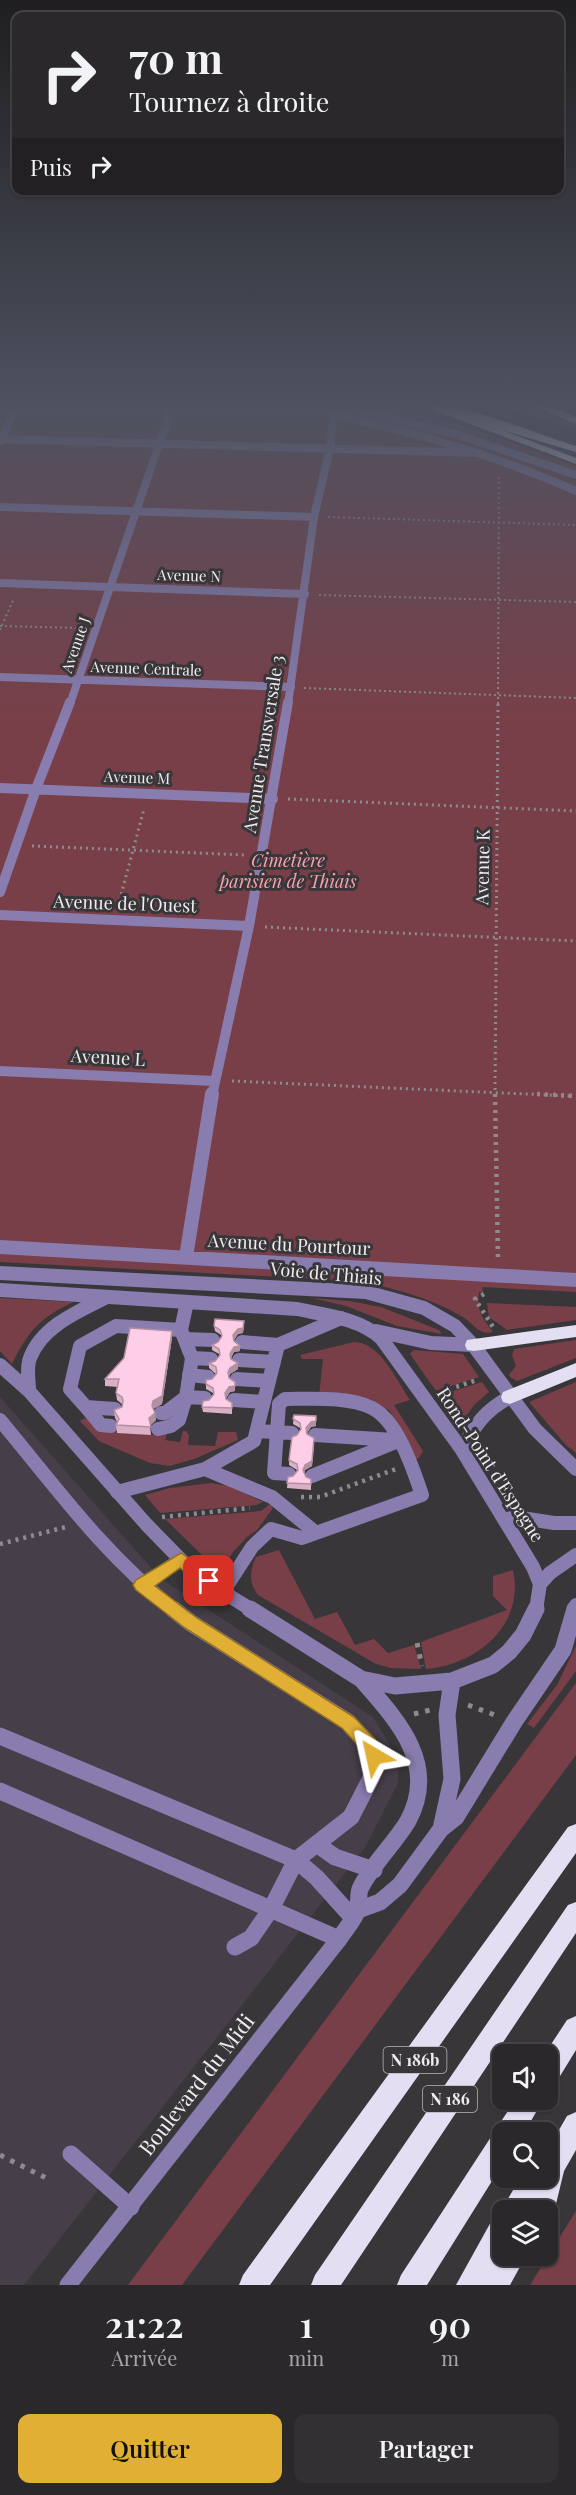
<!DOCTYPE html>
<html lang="fr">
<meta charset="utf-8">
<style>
body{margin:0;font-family:"Playfair Display",serif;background:#333034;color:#f1f3f6;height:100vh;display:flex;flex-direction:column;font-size:22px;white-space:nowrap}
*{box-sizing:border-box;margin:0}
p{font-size:20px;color:#a6a6a9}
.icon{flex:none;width:33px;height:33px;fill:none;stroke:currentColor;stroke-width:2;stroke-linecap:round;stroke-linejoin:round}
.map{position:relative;height:2285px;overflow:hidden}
.panel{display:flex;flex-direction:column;background:#2b282c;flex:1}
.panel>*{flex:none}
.top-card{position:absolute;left:12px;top:12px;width:552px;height:183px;border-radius:12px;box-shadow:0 2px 4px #0004,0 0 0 2px #474448;background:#2b282c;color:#f1f3f6;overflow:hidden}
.fabs{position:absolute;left:492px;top:2044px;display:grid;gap:12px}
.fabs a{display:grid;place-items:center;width:66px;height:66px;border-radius:12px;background:#2b282c;box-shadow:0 2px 4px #0004,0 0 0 2px #474448;font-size:30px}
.pin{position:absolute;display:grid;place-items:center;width:51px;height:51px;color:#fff;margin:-26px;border-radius:12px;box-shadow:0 3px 9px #0006}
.me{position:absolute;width:66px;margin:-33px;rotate:324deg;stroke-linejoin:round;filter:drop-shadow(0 0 4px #0008)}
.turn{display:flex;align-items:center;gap:21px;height:126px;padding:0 18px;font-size:27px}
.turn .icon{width:78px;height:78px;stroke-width:2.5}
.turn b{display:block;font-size:42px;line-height:51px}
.then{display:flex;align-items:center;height:57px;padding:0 18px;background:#0003;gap:12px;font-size:22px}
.eta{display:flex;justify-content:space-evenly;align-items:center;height:102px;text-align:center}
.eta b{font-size:36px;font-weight:600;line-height:42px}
.button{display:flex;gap:12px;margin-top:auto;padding:12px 18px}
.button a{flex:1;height:69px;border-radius:12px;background:#e1af34;color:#111;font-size:24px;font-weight:600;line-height:69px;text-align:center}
.button a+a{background:#333034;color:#f1f3f6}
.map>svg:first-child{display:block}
.built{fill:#463e48}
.green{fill:#793f48}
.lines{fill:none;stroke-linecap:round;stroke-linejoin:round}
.path-far3{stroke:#8e8b8e;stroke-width:2;stroke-dasharray:2 3;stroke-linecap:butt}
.path-far2{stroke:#8e8b8e;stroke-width:3;stroke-dasharray:2 4;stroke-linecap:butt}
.path-far1{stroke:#8e8b8e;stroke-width:4.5;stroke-dasharray:3 5;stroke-linecap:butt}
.path{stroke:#8e8b8e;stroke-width:5;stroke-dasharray:4.5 7;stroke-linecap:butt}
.service-far3{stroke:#897cae;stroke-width:8}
.service-far2{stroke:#897cae;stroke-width:10}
.service-far1{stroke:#897cae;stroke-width:14}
.service{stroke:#897cae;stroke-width:17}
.tertiary-far1{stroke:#897cae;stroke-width:14}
.tertiary{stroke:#897cae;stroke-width:17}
.trunk{fill:#e3def2;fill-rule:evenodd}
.motorway{fill:#f1f1f1;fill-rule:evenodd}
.wall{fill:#dab0c7}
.shaded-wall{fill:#b290a2}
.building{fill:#fecde7;stroke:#b290a2;stroke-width:1.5}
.route{fill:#e1af34;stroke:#927222;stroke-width:1.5}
.labels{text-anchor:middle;stroke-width:6;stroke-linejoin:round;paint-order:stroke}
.far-street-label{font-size:15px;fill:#efecef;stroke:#39363a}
.shield{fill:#39363a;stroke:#b8b5b9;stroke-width:1.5}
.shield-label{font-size:16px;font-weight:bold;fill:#efecef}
.street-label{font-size:18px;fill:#efecef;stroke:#39363a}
.park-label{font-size:18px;font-style:italic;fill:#fca0ad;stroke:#39363a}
.near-street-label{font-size:21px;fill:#efecef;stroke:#39363a}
</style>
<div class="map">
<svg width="576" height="2285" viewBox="0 0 576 2285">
<rect width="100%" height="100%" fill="#39363a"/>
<path class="built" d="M0 1397 161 1579 373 1717 398 1758V1783L366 1846 24 2285H0Z"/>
<path class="green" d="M0 404H318L482 444 552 469 576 480V1292L482 1287 483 1292H479C477 1312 481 1316 493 1332 478 1336 473 1322 461 1316 434 1300 403 1291 373 1284V1282L0 1262Z
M344 404 392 406 473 428 576 466V473C501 442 424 421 344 404Z
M491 404H523L576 424V430Z
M0 1298 73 1302C40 1318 28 1331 12 1364L0 1351Z
M312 1298 349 1301 381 1307 439 1330 442 1334 397 1326 346 1306Z
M487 1303 576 1307V1320L507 1330 489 1317Z
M576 1340V1358L517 1381 510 1377 509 1375 516 1366 512 1355 514 1349Z
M354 1342C380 1342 397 1381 410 1400L394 1405 423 1451 419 1458 416 1459 389 1410 366 1401 319 1396 323 1359H302L300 1355Z
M414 1350 463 1354 479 1377 436 1391 410 1354Z
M482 1382 489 1392 474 1405 461 1424H456L440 1398 441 1395Z
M576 1382V1453L566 1445 529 1402Z
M85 1418 110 1432 156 1435 168 1430 165 1440 180 1442 183 1431H186L189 1435 188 1445 215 1446 218 1432H236L238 1440 194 1459 170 1466 150 1463 99 1441 80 1421Z
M211 1483 229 1486 263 1502 256 1505 160 1513 145 1495 170 1488Z
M270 1504 273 1508 257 1530 247 1537 233 1552 224 1567 220 1569 203 1556 165 1519 261 1511Z
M279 1550 315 1619 337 1612 355 1645 374 1639 388 1653 414 1645 421 1669 391 1668 376 1664 258 1595C248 1582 250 1571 256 1557Z
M513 1570C525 1625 477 1665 426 1669L421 1642 507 1610 493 1596V1576Z
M576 1646V1671L534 1728 527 1724 557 1685Z
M576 1683V1755L182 2285H128Z
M576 2211V2285H530Z"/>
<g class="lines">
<path class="path-far3" d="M30 410 154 414
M328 517 576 525
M319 595 576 602
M0 626 80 628
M0 630 14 598
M304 688 576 698
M498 704 499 475"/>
<path class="path-far2" d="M288 799 576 811
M32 846 246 855
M118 906 144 809
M265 927 576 941
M232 1081 571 1096
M495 1096 498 702"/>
<path class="path-far1" d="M495 1094 498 1260
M537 1094 576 1096
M484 1294 475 1299 493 1327
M441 1392 477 1380
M301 1497H320L396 1469
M162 1517 250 1508
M0 1544 66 1527"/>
<path class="path" d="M417 1643 422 1666
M468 1705 495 1715
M414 1714 430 1710
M0 2155 50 2180"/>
<path class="service-far3" d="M290 404C388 425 484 450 576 491
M332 404 456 434 576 475
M0 439 480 453
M0 441 18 404
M0 507 314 517
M0 583 305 594
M0 677 291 687
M70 704 173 404
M288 704 314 517 330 448 334 413"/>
<path class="service-far2" d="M0 788 273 799
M0 892 36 789 70 702
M0 915 249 926
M0 1071 214 1081
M212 1096 249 926 288 702"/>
<path class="service-far1" d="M0 1247 576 1280
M186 1257 212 1094
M0 1273 366 1292 424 1308 455 1326 474 1346 535 1429 576 1469
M185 1339 213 1340
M242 1342 278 1345 341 1318
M192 1358 211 1359
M239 1360 274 1362
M189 1375 208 1377
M237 1379 269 1381
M234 1400 264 1402
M86 1407 101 1425 111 1426
M115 1409 86 1407 70 1389 80 1346 116 1326 181 1330
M161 1413H165L186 1397 205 1398
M0 1420C55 1486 106 1557 175 1610
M158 1429 171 1426 179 1420 186 1397 192 1358 181 1330 187 1302
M257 1431 292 1433
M315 1435 394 1440
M205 1469 254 1441 278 1345
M312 1476 398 1441
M117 1492 205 1469 272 1497 315 1532
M142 1585 181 1560
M223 1592 252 1547 271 1529 302 1538 422 1495C413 1469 398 1421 372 1408 348 1396 311 1399 285 1399L279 1404 274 1473 289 1474"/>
<path class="service" d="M173 1609 191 1623 348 1722 368 1744 374 1756 375 1763 371 1778 351 1817 296 1860 271 1909 251 1938 235 1947
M0 1736 296 1860 317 1878 353 1918
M0 1791 339 1939
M318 1845 335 1857 374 1870
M71 2154 131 2207"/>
<path class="tertiary-far1" d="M0 1290 297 1309C325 1315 359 1318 381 1338L462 1450 533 1567 540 1584 536 1610
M376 1331 431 1343 474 1345
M0 1365 29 1391 146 1524 181 1560 223 1592 252 1610
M29 1391C29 1380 26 1368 30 1358 42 1326 79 1311 107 1297
M462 1450C474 1425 486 1410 510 1397
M503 1515 554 1523H576
M540 1584 550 1573 576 1555
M575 1610 576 1605"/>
<path class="tertiary" d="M250 1609 361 1679 395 1686 452 1681 493 1665 509 1652 523 1635 536 1609
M441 1829 452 1779 447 1715 452 1681
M358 1910 380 1902 400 1885 441 1829 456 1817 514 1722 563 1650 575 1609
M68 2285 339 1939C345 1930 356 1918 358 1908 359 1902 358 1895 360 1889 370 1867 395 1843 408 1821 439 1764 397 1720 361 1679"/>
<path class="trunk" d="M433 406H439L576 458V464L433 410Z
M576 1325V1337L474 1351 467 1350 465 1345 467 1340 474 1339Z
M576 1363V1377L510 1404 503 1402 501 1397 503 1392Z
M576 1824V1853L270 2285H239L243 2275 568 1827Z
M576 1902V1933L341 2285H311L315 2275 568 1905Z
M576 2016V2050L557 2081 548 2084V2055H544L567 2020Z
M515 2100H543L524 2133H502V2165L427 2285H397L401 2275Z
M576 2112V2150L564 2171 556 2204 548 2221V2211H502V2216L501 2211 520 2178H548V2149L567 2116Z
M502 2216V2256H526L510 2285H456L492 2220Z"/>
<path class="motorway" d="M415 404C468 404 526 430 576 446V452Z
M528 404H543L576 417V424Z"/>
</g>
<path class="wall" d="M214 1326H244L243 1333 238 1334 234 1340 240 1346V1351L234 1352 231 1358 238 1369 230 1374 229 1376 235 1388V1391L230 1392 226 1398V1399L232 1403V1414L203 1412 202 1407 209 1400 213 1395V1393L206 1389V1384L212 1379 216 1374 209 1368V1363L215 1361 219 1356V1354L212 1350V1345L218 1342 221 1337V1335L215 1331Z
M172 1331V1338L162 1404 153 1409 156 1420 150 1425 151 1435 117 1433 116 1425 117 1422 115 1418 114 1410 122 1407V1404L117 1400 116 1393 118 1387 105 1386V1379Z
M294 1415 316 1416V1426L311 1427 307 1433 314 1444 312 1466 305 1470 304 1473 306 1477 311 1479V1490L287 1488 288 1477 293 1476 297 1471V1470L289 1465V1460L297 1435 300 1430V1428L293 1424Z"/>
<path class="shaded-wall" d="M244 1321 243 1333 238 1334 233 1341V1335Z
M172 1331V1338L162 1404 153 1409 152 1406Z
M240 1346V1351L234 1352 230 1359V1354L234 1347Z
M238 1363V1369L230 1374 228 1378V1372L230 1368Z
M235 1382V1391L230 1392 225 1399V1393L229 1387Z
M155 1413 156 1420 150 1426 149 1418Z
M316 1421V1426L311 1427 306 1434V1428L311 1422Z
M314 1444 312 1466 305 1470 303 1475V1470Z"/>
<path class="building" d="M215 1319 244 1321 243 1328 238 1329 233 1335 234 1341 240 1346 234 1347 230 1354 231 1359 238 1363 230 1368 228 1372 229 1378 235 1382V1386L229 1387 225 1393 226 1399 232 1403V1408L202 1407 203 1401 209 1400 214 1394 213 1388 206 1384V1380L212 1379 217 1373 216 1367 209 1363 215 1361 220 1355 219 1349 212 1345 218 1342 222 1336 220 1330 214 1326Z
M130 1328 172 1331 162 1396 153 1401 152 1406 155 1413 149 1418 151 1427 116 1425 119 1419 114 1410 122 1407 123 1401 122 1397 116 1393 119 1379H105L124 1358Z
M294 1415 316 1416V1421L311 1422 306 1428 307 1434 314 1438 312 1461 305 1465 303 1470 306 1477 311 1479V1484L287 1483 288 1477 293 1476 298 1470 297 1464 289 1460 292 1437 297 1435 301 1429 300 1423 293 1419Z"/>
<linearGradient id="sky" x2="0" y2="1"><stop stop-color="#1f1e20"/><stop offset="0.56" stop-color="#4e5260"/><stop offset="1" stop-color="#4e5260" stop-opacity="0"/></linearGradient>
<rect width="576" height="724" fill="url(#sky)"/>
<path class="route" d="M181 1553 215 1576 218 1581 215 1586C202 1590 190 1576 180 1568L155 1586 197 1618 354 1717 375 1739 384 1756 381 1761 374 1764 368 1761 362 1750 342 1728 185 1628 136 1590 133 1585 136 1580Z"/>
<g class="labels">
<g class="far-street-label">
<text transform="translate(189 576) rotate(2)" y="5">Avenue N</text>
<text transform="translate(76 645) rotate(-71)" y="5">Avenue J</text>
<text transform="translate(146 669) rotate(2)" y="5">Avenue Centrale</text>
<text transform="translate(137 778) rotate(2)" y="5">Avenue M</text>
</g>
<g class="shield">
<rect x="383.5" y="2047" width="63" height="26" rx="4.5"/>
<rect x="423" y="2086" width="54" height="26" rx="4.5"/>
</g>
<g class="shield-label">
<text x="415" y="2066">N 186b</text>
<text x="450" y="2105">N 186</text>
</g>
<g class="street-label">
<text transform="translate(264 744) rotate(-81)" y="6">Avenue Transversale 3</text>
<text transform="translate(483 867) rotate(-89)" y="6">Avenue K</text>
<text transform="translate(125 904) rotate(2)" y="6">Avenue de l'Ouest</text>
<text transform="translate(108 1058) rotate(3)" y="6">Avenue L</text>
<text transform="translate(289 1245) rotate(3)" y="6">Avenue du Pourtour</text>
<text transform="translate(326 1274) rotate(5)" y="6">Voie de Thiais</text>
<text transform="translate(490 1465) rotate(57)" y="6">Rond-Point d'Espagne</text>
</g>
<g class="park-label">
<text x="288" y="867">Cimetière<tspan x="288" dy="21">parisien de Thiais</tspan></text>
</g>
<g class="near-street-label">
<text transform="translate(197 2085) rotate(-52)" y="7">Boulevard du Midi</text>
</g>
</g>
</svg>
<div class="fabs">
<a><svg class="icon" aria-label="sound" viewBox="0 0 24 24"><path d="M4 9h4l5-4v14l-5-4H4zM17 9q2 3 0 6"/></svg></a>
<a><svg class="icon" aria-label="search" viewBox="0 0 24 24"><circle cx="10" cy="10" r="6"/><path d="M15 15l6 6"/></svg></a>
<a><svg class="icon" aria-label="layers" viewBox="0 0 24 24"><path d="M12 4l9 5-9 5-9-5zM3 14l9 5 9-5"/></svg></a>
</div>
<div class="pin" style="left:209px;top:1581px;background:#d93025"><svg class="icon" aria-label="arrive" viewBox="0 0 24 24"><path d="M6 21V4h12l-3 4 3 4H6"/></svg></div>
<svg class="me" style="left:374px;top:1756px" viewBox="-20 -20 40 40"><path d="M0-17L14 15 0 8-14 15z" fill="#e1af34" stroke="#fff" stroke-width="4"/></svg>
<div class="top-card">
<div class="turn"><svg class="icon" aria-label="right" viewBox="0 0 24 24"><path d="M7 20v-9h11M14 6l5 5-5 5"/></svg><div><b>70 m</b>Tournez à droite</div></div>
<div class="then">Puis<svg class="icon" aria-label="right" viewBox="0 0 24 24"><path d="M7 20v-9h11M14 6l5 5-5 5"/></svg></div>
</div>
</div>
<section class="panel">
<div class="eta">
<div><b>21:22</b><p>Arrivée</p></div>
<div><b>1</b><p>min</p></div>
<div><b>90</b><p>m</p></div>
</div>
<div class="button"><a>Quitter</a><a>Partager</a></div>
</section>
